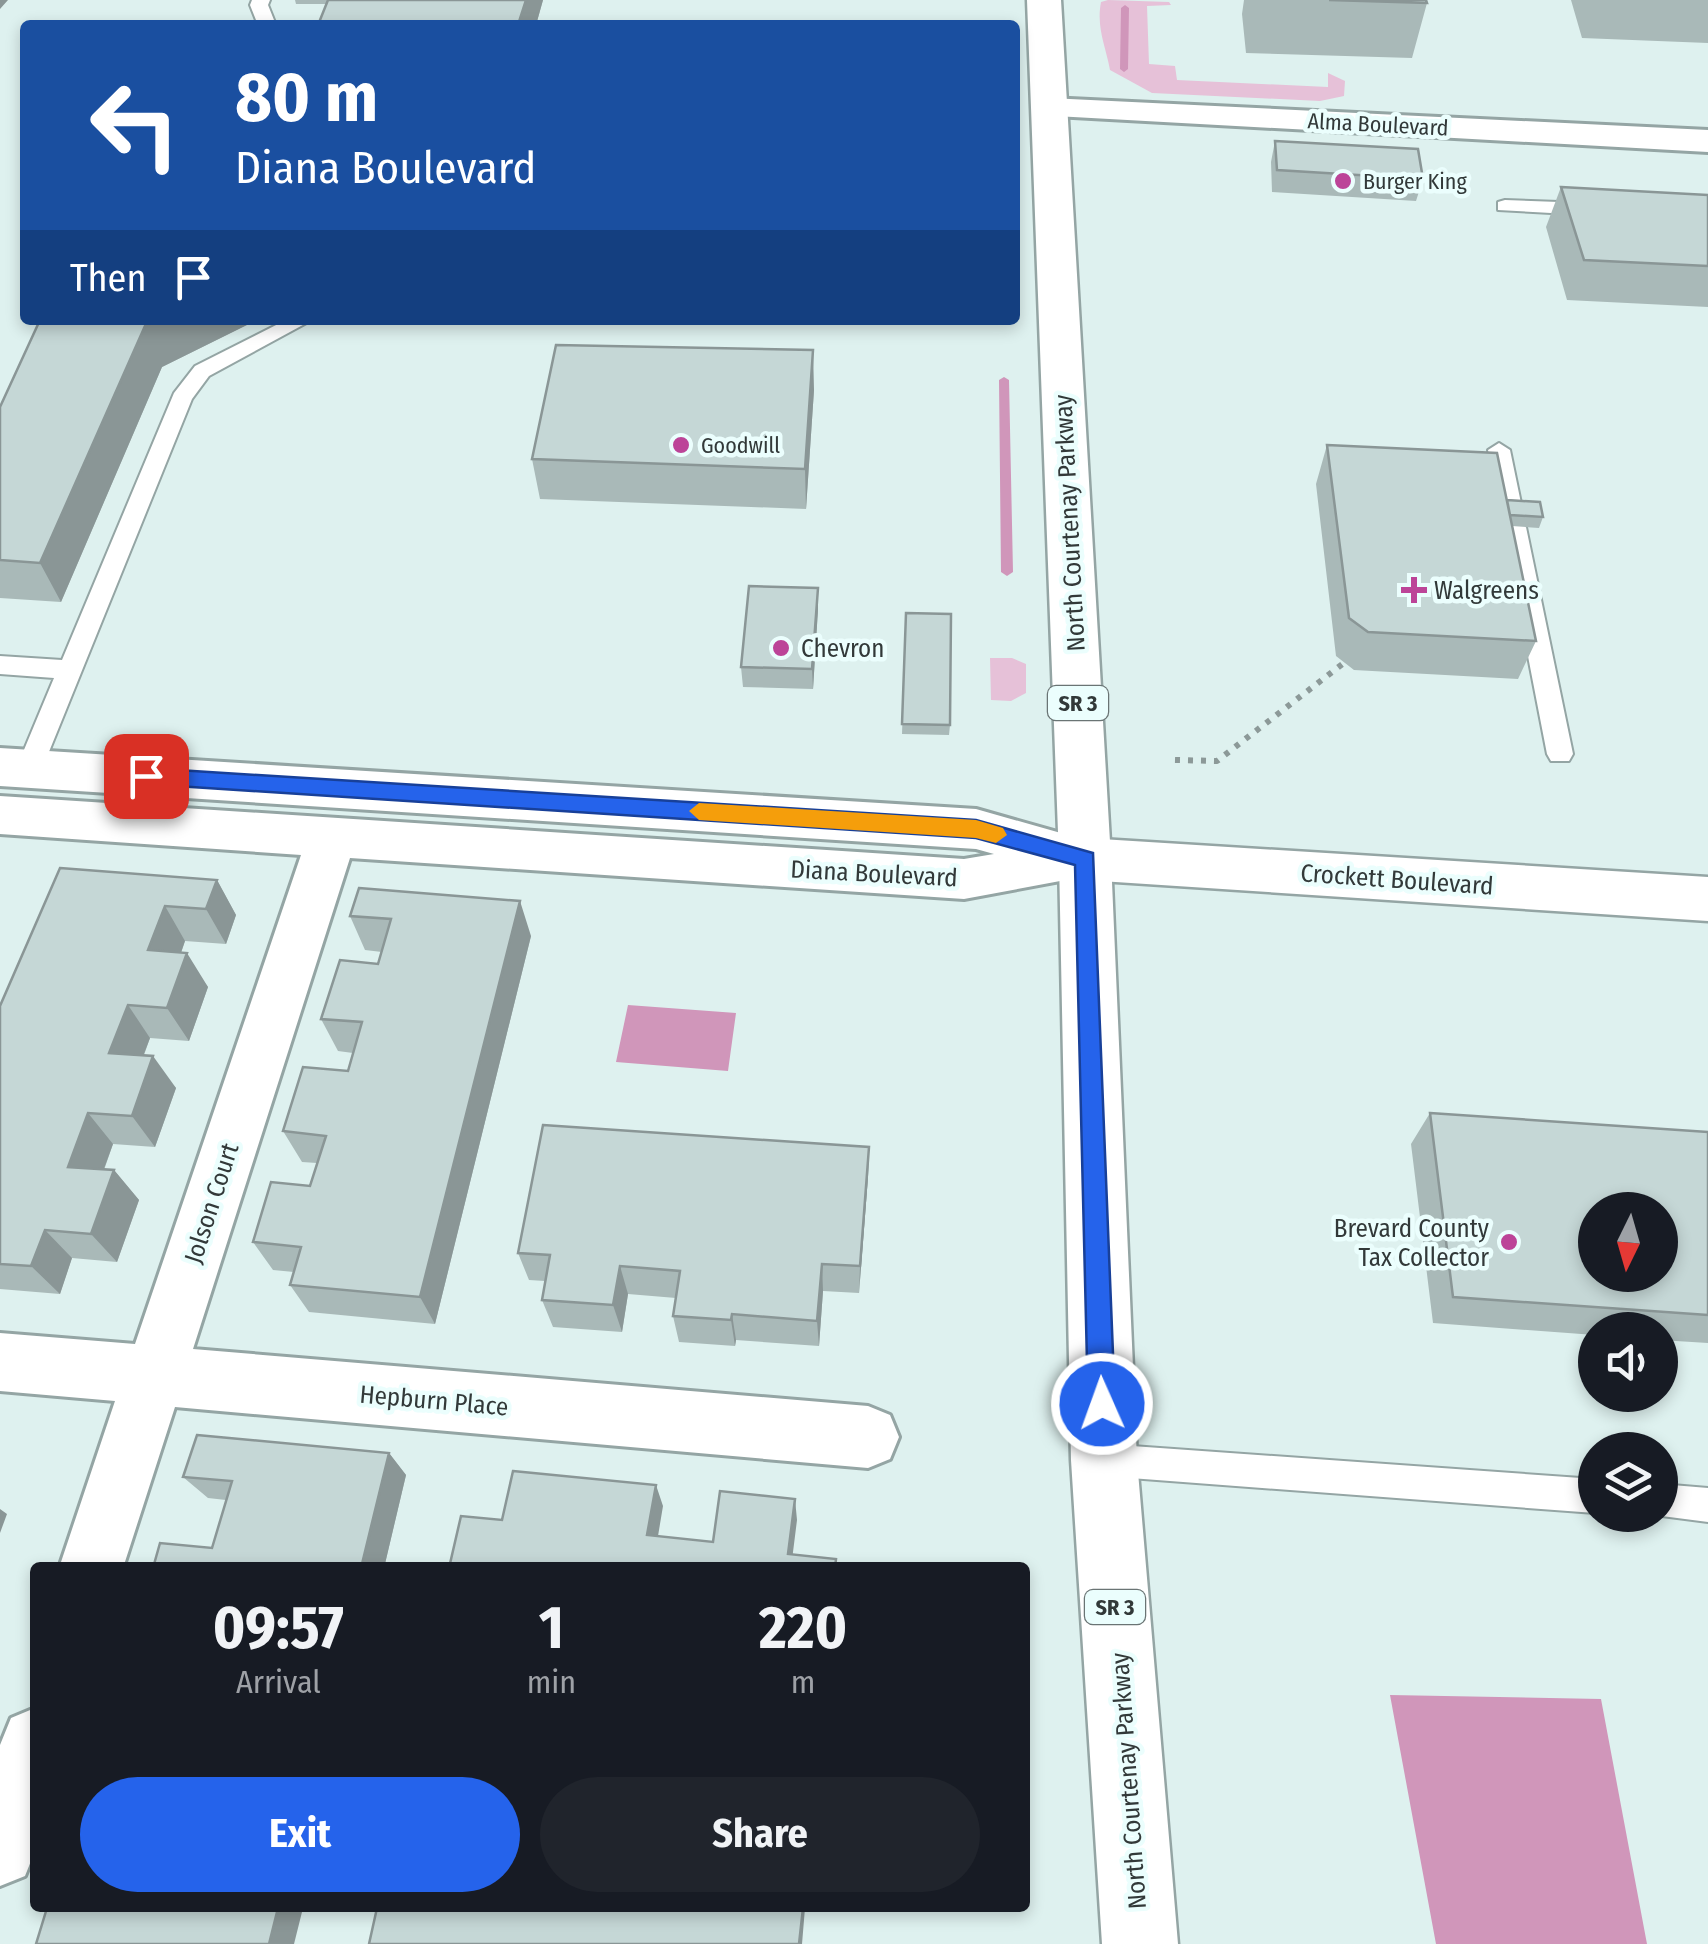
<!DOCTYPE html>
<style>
body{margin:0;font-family:"Fira Sans Condensed",sans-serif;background:#20242c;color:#f1f3f6;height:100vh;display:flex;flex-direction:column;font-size:38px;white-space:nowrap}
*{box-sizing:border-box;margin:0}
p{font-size:32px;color:#9ea1a6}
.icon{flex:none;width:55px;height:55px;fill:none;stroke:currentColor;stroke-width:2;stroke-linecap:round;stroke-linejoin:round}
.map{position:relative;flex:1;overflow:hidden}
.details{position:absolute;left:30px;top:1562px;width:1000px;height:350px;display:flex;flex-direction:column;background:#171b24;border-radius:10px;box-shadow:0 5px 15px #0003}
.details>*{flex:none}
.top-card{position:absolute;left:20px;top:20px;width:1000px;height:305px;border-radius:10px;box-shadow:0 5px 15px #0003;background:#1a4fa0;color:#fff;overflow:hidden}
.needle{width:65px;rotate:185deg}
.tools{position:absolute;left:1578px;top:1192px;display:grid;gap:20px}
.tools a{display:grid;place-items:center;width:100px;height:100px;border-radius:50%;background:#171b24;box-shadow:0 5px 15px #0003;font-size:50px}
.pin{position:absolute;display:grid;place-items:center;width:85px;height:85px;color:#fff;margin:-42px;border-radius:20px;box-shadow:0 5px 15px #0006}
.me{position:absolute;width:110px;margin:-55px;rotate:358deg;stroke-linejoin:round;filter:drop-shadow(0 0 8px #0008)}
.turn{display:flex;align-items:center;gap:35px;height:210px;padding:0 50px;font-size:45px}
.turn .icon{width:130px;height:130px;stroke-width:2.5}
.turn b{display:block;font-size:70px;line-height:85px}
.then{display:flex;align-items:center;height:95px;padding:0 50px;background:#0003;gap:20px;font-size:38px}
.eta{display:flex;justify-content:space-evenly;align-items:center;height:170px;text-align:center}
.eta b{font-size:60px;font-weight:700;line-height:70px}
.button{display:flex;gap:20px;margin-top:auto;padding:20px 50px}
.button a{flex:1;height:115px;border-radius:60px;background:#2563eb;color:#fff;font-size:40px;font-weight:700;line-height:115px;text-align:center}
.button a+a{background:#20242c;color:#f1f3f6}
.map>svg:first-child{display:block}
.green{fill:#e6c1d8}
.water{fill:#d096ba}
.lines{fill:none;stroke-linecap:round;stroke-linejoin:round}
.stream{fill:#d096ba;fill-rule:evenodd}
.service-casing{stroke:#94a5a4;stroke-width:4}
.minor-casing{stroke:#94a5a4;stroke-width:6}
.tertiary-casing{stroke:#94a5a4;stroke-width:5}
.primary-casing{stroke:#94a5a4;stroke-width:5}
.path{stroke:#8c9998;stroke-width:6;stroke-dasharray:5 8;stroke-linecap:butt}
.service{fill:#fff;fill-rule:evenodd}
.minor{fill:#fff;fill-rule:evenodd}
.tertiary{fill:#fff;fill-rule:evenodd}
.primary{fill:#fff;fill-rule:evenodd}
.wall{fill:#a9b9b8}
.shaded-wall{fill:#8a9696}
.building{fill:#c5d7d6;stroke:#8a9696;stroke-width:2.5;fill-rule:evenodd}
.route{fill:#2563eb;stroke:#184099;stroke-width:2.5}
.slow{fill:#f59e0b}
.poi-dot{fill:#bc4498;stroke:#ebfefd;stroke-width:4}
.labels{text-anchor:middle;stroke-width:9;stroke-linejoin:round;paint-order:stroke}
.far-street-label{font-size:22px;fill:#323939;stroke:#ebfefd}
.far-poi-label{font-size:22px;fill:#323939;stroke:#ebfefd;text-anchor:start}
.shield{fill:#ebfefd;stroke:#6a7474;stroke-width:2.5}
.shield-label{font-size:22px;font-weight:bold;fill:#323939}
.street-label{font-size:25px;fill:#323939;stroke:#ebfefd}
.poi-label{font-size:25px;fill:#323939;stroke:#ebfefd;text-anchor:start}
</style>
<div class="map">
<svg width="1708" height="1944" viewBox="0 0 1708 1944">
<rect width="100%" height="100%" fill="#def1ef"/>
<path class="green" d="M1108 0 1169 2 1171 5 1147 6 1149 64 1175 66 1177 80 1328 87V73L1345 81 1344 96 1320 101 1152 93 1110 70C1106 47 1096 28 1101 2Z
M990 658H1012L1026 664V693L1011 701 991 700Z"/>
<path class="water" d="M628 1005 736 1013 728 1071 616 1062Z
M1390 1695 1601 1699 1647 1944H1436Z"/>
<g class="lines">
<path class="stream" d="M1125 5 1129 8 1128 69 1124 72 1120 69 1121 8Z
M1004 377 1009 380 1013 572 1007 576 1001 572 999 380Z"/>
<g class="service-casing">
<path id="service" d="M252 0H270L268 5 276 25H258L250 5Z
M1505 200 1587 203 1597 209 1587 215 1498 210V202Z
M286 320H312L209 376 192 399 42 769 38 776H20L16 769 54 678 0 674V656L62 660 174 393 195 366Z
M1499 443 1510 450 1573 754 1569 761H1551L1547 754 1488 450Z
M1104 1444 1595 1479V1513L1104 1476 1092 1472 1088 1460 1092 1448Z
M1660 1484 1708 1488V1522L1654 1515H1660Z"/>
</g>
<g class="minor-casing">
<path id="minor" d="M1049 98 1708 130V152L1037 115 1032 108 1037 101Z
M0 748 976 809 1103 845 1110 859 1103 873 964 899 350 858 193 1349 868 1406 890 1415 899 1437 890 1459 868 1468 175 1407 123 1568H59L115 1401 0 1391V1333L135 1344 301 855 0 834V796L964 859 994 854 976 849 0 786Z
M35 1708V1851L25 1876 0 1886V1745L11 1718Z"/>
</g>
<g class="tertiary-casing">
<path id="tertiary" d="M1085 838 1708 877V921L1085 880 1066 874 1059 859 1066 844Z"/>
</g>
<g class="primary-casing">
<path id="primary" d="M1027 0H1061L1111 859 1137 1460 1178 1944H1102L1071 1460 1059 859Z"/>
</g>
<path class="path" d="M1175 760 1217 761 1345 662"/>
<use href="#service" class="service"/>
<use href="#minor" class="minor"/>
<use href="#tertiary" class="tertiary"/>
<use href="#primary" class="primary"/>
</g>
<path class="wall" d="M295 0H543L536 25H318L326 4H296Z
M1244 0H1426L1427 3 1412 58 1246 53 1242 14Z
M1571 0H1708V43L1582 38Z
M1275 141 1423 179 1416 201 1272 192 1271 162Z
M1561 187 1708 195V307L1567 300 1546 227Z
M40 320H257L162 367 61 602 0 598V407Z
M814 390 806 509 540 499 532 459Z
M1327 445 1543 517 1539 528 1512 526 1536 641 1518 679 1354 670 1336 656 1316 484Z
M818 588V609L813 689 743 687 741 667Z
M906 613 950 725 949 735 902 734Z
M60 868 217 880 236 915 226 944 185 941 181 953 208 987 189 1041 150 1038 144 1055 176 1088 155 1147 113 1144 104 1170H114L139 1200 117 1262 72 1258 60 1294 0 1289V1006Z
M359 888 531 936 435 1324 309 1312 290 1285 294 1272 273 1270 253 1242 310 1186 317 1163 302 1162 283 1131 348 1071 353 1053 338 1051 321 1019 378 964 382 952 365 950 350 916Z
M1430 1113 1708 1132V1343L1660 1340V1330H1595V1335L1433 1323 1411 1144Z
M869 1147 868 1177 859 1293 823 1291 819 1346 736 1340 735 1346 679 1342 673 1316 676 1298 628 1294 622 1332 553 1327 542 1300 545 1281 529 1280 518 1253Z
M389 1453 406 1475 384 1568H153L212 1548 226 1500 208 1498 183 1477Z"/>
<path class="shaded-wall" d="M0 0H8L0 9Z
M526 0H543L536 25H518Z
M158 320H257L162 367 61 602 40 563 145 326Z
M813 350 814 390 806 509 805 469Z
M818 588V609L813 689 812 669Z
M217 880 236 915 226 944 206 909Z
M520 901 531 936 435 1324 420 1297Z
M165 906 185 941 170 984 148 950Z
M187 953 208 987 189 1041 167 1008Z
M128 1005 150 1038 132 1085 109 1053Z
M153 1056 176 1088 155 1147 132 1116Z
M88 1113 113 1144 94 1196 68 1167Z
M869 1147 868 1177 859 1293 860 1266Z
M114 1170 139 1200 117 1262 91 1234Z
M45 1230 72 1258 60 1294 31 1266Z
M822 1264 823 1291 819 1346 817 1321Z
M620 1266 628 1294 622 1332 613 1305Z
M732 1314 736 1340 735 1346 731 1320Z
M389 1453 406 1475 384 1568H361Z
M656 1485 663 1506 655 1554 647 1535Z
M795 1499 797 1520 791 1568 788 1554Z
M0 1509 7 1514 0 1533Z
M278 1908H303L294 1944H269Z
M803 1908H805L802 1944H799Z"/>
<path class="building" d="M328 0H526L518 25H318Z
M1329 0H1426L1427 3Z
M1275 141 1418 149 1423 179 1277 170Z
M1561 187 1708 195V266L1584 260Z
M40 320H158L145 326 40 563 0 560V407Z
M556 345 813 350 805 469 532 459Z
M1327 445 1497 453 1536 641 1368 632 1349 618Z
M1507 500 1540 502 1543 517 1510 515Z
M749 586 818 588 812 669 741 667Z
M906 613 951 614 950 725 902 724Z
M60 868 217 880 206 909 165 906 148 950 187 953 167 1008 128 1005 109 1053 153 1056 132 1116 88 1113 68 1167 114 1170 91 1234 45 1230 31 1266 0 1264V1006Z
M359 888 520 901 420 1297 290 1285 301 1247 253 1242 271 1182 310 1186 326 1136 283 1131 303 1067 348 1071 362 1022 321 1019 340 960 378 964 391 919 350 916Z
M1430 1113 1708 1132V1315L1453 1297ZM1595 1210H1660V1275H1595Z
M543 1125 869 1147 860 1266 822 1264 817 1321 732 1314 731 1320 673 1316 680 1271 620 1266 613 1305 542 1300 550 1255 518 1253Z
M197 1435 389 1453 361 1568H153L160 1543 212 1548 232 1481 183 1477Z
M513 1471 656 1485 647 1535 713 1542 720 1491 795 1499 788 1554 836 1559 835 1568H449L461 1516 502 1520Z
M47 1908H278L269 1944H36Z
M377 1908H803L799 1944H369Z"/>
<path class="route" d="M146 768 976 820 1093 853 1115 1404 1111 1413 1102 1416 1092 1413 1088 1404 1075 865 976 838 146 784 136 776Z"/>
<path class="slow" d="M699 803 976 820 1003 828 1007 835 996 843 976 838 699 820 689 811Z"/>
<g class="poi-dot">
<circle cx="1343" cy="181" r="10"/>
<circle cx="681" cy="445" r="10"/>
<path d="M1409 575h10v10h10v10h-10v10h-10v-10h-10v-10h10z"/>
<circle cx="781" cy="648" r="10"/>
<circle cx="1509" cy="1242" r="10"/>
</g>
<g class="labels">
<g class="far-street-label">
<text transform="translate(1378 124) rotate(3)" y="8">Alma Boulevard</text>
</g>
<g class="far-poi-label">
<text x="1363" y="189">Burger King</text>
<text x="701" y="453">Goodwill</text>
</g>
<g class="shield">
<rect x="1048" y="686" width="60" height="34" rx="8"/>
<rect x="1085" y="1590" width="60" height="34" rx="8"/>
</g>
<g class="shield-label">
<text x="1078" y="711">SR 3</text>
<text x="1115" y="1615">SR 3</text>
</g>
<g class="street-label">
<text transform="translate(1069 523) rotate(-93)" y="9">North Courtenay Parkway</text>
<text transform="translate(874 873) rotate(3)" y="9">Diana Boulevard</text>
<text transform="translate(1397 879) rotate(4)" y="9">Crockett Boulevard</text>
<text transform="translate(211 1203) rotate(-72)" y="9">Jolson Court</text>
<text transform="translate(434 1400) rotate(5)" y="9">Hepburn Place</text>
<text transform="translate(1128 1781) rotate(-94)" y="9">North Courtenay Parkway</text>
</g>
<g class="poi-label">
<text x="1434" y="599">Walgreens</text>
<text x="801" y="657">Chevron</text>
<text x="1489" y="1237" text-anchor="end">Brevard County<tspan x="1489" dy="29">Tax Collector</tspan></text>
</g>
</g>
</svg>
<div class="tools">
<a><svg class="needle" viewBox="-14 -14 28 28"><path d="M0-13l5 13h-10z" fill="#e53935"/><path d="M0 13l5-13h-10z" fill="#9ea1a6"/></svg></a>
<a><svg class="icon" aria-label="sound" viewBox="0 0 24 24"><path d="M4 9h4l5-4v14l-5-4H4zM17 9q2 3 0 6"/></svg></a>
<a><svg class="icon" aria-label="layers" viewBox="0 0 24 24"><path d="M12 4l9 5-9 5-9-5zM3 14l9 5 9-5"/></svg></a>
</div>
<div class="pin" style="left:146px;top:776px;background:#d93025"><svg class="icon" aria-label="arrive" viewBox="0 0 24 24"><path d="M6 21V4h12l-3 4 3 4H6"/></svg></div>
<svg class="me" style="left:1102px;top:1404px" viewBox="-20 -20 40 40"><circle r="17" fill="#2563eb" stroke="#fff" stroke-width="3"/><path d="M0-11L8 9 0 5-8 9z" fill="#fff"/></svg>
<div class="top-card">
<div class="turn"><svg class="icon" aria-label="left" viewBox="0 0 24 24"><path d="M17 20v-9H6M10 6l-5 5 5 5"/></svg><div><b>80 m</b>Diana Boulevard</div></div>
<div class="then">Then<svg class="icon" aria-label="arrive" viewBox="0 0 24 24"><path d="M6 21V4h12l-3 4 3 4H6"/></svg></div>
</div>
<section class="details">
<div class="eta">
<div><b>09:57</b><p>Arrival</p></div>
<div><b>1</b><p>min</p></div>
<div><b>220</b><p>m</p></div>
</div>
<div class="button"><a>Exit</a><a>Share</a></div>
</section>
</div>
